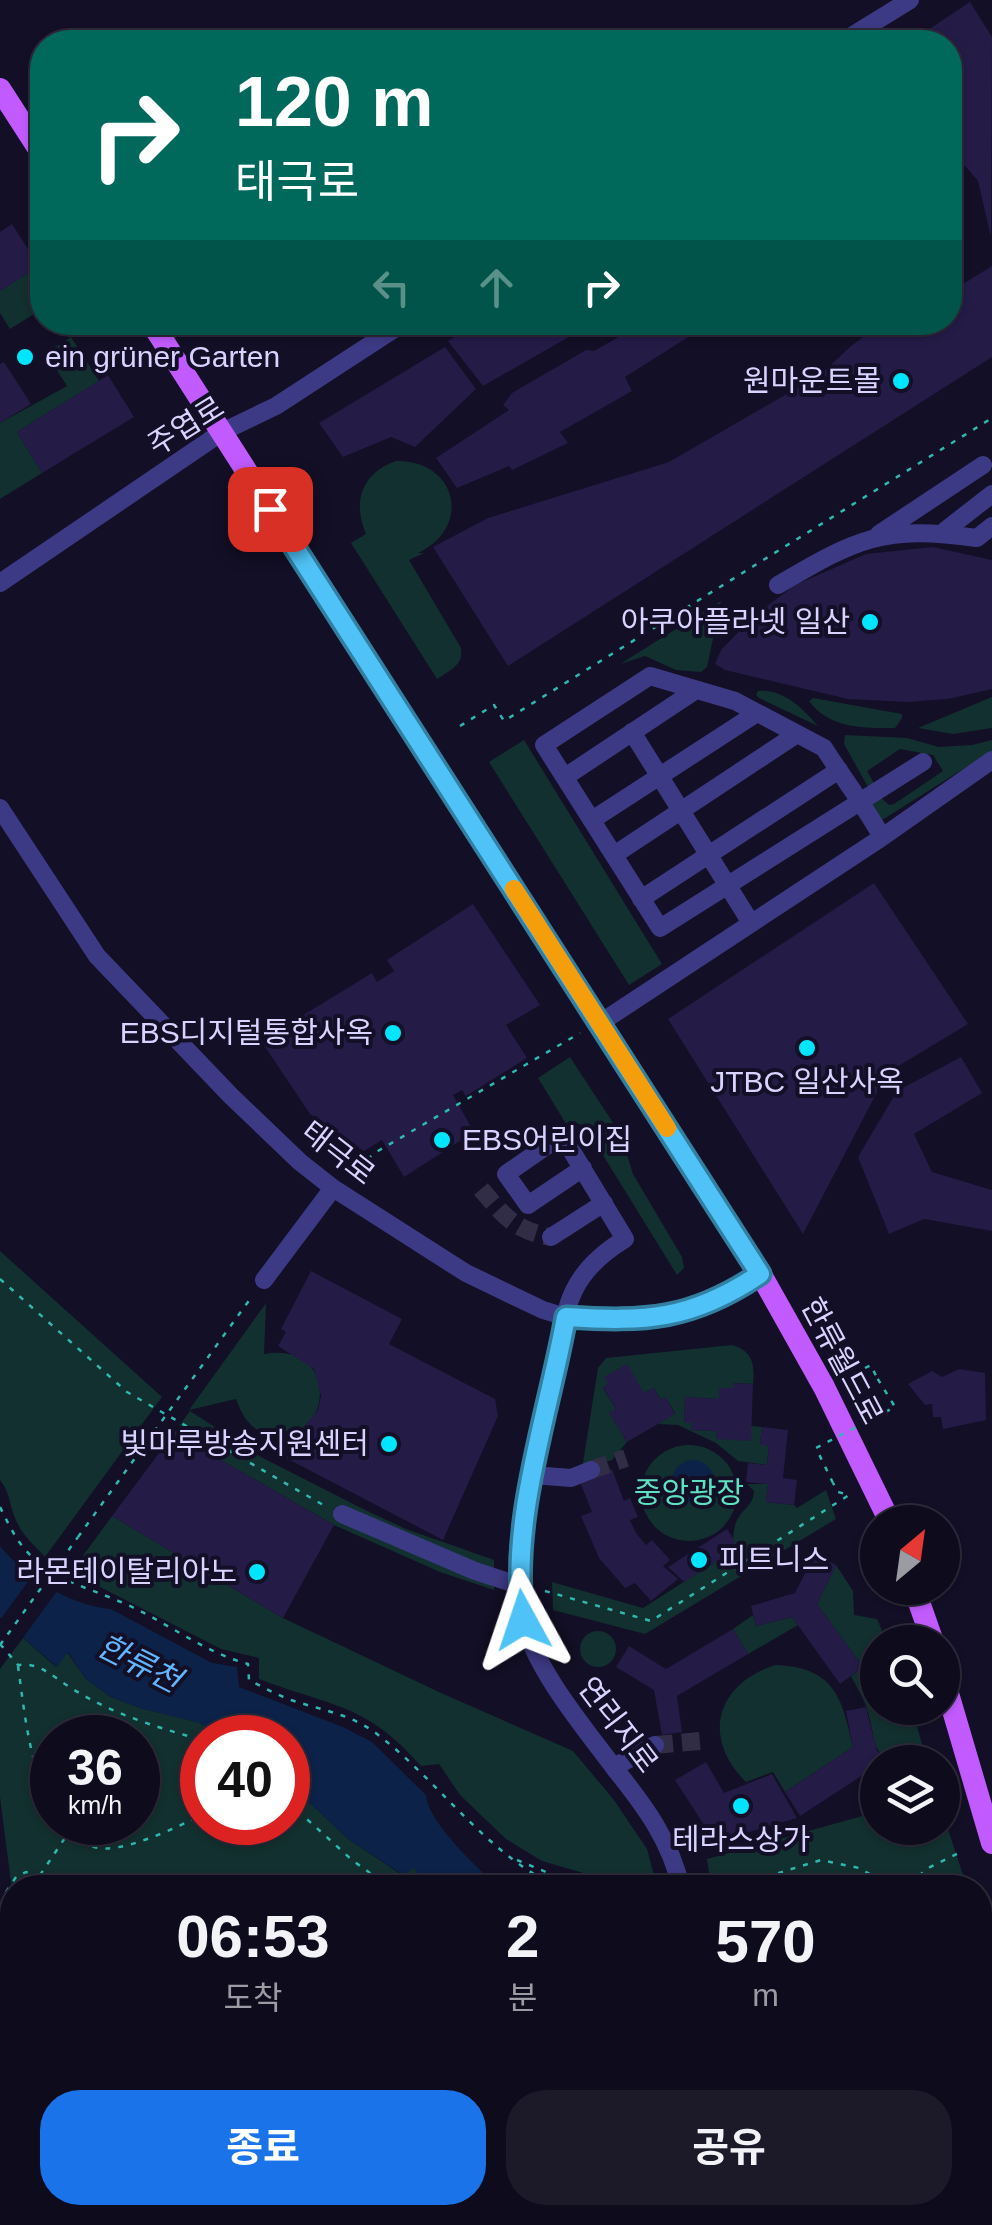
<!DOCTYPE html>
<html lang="ko">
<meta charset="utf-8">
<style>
body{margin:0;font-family:Arial,"Noto Sans KR",sans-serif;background:#1c1929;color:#f1f3f6;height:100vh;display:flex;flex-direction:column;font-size:38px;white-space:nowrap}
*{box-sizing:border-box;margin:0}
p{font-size:32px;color:#9b9ba3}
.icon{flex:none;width:55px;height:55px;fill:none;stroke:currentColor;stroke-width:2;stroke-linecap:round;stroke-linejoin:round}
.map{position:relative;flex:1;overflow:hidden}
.side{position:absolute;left:0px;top:1875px;width:992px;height:350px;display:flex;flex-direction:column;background:#0e0b1c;border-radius:40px 40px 0 0;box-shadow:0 2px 8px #0004,0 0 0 2px #2e2b3b}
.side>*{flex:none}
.hud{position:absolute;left:30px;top:30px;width:932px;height:305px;border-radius:40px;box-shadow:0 2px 8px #0004,0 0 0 2px #2e2b3b;background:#00695c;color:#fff;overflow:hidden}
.needle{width:65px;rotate:29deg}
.fabs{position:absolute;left:860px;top:1505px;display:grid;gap:20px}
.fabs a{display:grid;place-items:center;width:100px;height:100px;border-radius:50%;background:#0e0b1c;box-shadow:0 2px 8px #0004,0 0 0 2px #2e2b3b;font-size:50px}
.speed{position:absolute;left:30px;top:1715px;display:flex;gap:20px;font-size:50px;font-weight:700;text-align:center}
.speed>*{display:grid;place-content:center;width:130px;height:130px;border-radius:50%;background:#0e0b1c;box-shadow:0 2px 8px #0004,0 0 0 2px #2e2b3b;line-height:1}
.speed small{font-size:25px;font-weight:400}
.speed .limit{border:15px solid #d22;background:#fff;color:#111}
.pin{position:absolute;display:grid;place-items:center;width:85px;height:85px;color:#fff;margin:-42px;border-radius:20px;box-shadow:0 5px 15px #0006}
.me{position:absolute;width:110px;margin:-55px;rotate:355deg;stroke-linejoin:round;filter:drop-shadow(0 0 8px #0008)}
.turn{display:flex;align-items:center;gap:35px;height:210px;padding:0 40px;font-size:45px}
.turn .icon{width:130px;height:130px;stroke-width:2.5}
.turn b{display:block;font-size:70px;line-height:85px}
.lanes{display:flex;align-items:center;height:95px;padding:0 40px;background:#0003;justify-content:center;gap:50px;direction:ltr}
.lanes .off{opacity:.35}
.eta{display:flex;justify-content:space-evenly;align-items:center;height:170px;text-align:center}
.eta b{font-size:60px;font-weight:700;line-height:70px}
.cta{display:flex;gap:20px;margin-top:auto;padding:20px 40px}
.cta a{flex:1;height:115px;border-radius:40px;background:#1a73e8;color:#fff;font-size:40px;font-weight:700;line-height:115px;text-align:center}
.cta a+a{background:#1c1929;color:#f1f3f6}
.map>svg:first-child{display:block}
.green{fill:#12302f;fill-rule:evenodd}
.water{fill:#0c2248}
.pier{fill:#130f26}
.building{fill:#241b47}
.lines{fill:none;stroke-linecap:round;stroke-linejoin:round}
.minor-tunnel{stroke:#312d47;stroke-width:18;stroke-dasharray:18 9;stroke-linecap:butt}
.path{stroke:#2fb8b0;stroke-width:2.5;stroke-dasharray:5 8;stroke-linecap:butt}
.minor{stroke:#3d3a85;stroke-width:18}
.major{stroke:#c25bff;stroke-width:22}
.path-bridge{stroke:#2fb8b0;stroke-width:2.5;stroke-dasharray:5 8;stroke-linecap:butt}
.route-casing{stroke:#337fa1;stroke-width:25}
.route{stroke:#4fc3f7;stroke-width:18}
.slow{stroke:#f59e0b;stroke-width:18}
.poi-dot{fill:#00e5ff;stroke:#130f26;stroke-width:4}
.labels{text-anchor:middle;stroke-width:8;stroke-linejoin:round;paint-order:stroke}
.poi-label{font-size:30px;fill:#d9d4ff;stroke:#130f26;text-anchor:end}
.street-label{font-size:30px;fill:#d9d4ff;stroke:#130f26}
.park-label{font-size:30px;fill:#5fe0c0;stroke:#130f26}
.water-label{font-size:32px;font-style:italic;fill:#62b6ff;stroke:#130f26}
</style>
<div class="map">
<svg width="992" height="2225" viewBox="0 0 992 2225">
<rect width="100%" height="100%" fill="#130f26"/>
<path class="green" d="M39 266 42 272V309L10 329 0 313V291Z
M71 337 99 381 17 432 42 473 0 499V423L67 386 46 353Z
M396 461C457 460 473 527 418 553H424L409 560 461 648C464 665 450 670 437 679L351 543 366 534C352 501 362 473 396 461Z
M721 601 707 667 701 672 676 670 645 656 620 664Z
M758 691C784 689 802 708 818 726L759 698 756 695Z
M992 697V728L953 734 918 728Z
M813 698 902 714V718L895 728C863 728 830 729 809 701Z
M845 735 907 738 939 747 972 745 992 740V751L882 820 871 803 880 797 889 805 894 804 943 771 933 755 900 749 867 771 874 783 868 787 844 744Z
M524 740 662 964 629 985 489 762Z
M570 1057 621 1135 633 1174 682 1257 684 1268 677 1275 585 1126 576 1123 568 1127 538 1078Z
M0 1251 162 1397 45 1557C34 1545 21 1534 15 1518 9 1504 10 1492 0 1480Z
M266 1303 264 1354C347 1340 329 1456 266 1434 249 1428 242 1415 236 1399L189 1410Z
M732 1345C753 1351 755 1365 753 1384L734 1383 733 1388H720L719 1399 685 1397 684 1423H692V1430L717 1431 716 1438 751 1426 762 1427 760 1444 769 1446 767 1465 738 1461 716 1443 678 1425 658 1424 675 1413 665 1397 660 1399 654 1388 644 1393 608 1384 603 1388 616 1409 610 1414 627 1442 612 1460 582 1469 598 1368 606 1358Z
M190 1411 261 1457 365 1510 406 1529 494 1560V1590L440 1572 334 1525 174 1433Z
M641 1493a48 48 0 1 1 96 0a48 48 0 1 1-96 0Z
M747 1484H768L766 1502 794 1505 797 1508 826 1490 836 1519 645 1634 553 1610 552 1582 643 1608 729 1553C735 1541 732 1530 737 1520 744 1507 753 1506 754 1491Z
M112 1516 283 1618 441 1693 573 1751 614 1800 647 1849 655 1879 621 1884 542 1861 506 1839 460 1795 439 1764 421 1766C366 1703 332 1707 259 1679V1658L221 1649 71 1572Z
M836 1565 853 1591 854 1615 877 1619 887 1642H878V1708H912L925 1755 921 1762C865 1762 880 1747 866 1706 862 1696 856 1686 851 1676L863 1667 817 1604Z
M753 1615 756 1626 792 1617 798 1625 748 1654 733 1629Z
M580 1649a18 18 0 1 1 36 0a18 18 0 1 1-36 0Z
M23 1638 56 1667 67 1652 86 1679 111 1697 140 1708 201 1723 226 1737 202 1738V1822H288V1782L348 1839 402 1875 414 1867 429 1887 12 1890 0 1797V1669ZM52 1738H138V1822H52Z
M775 1665C834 1667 842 1697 853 1747L785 1792 773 1772 746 1782C701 1738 716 1684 775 1665Z
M877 1812 878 1828H942L943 1814 967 1887H711L707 1859Z
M980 1927 992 1983V2225H759V2213L980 2212Z
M421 2212H713V2213L712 2225H419Z"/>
<path class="water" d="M672 1481a21 21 0 1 1 42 0a21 21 0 1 1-42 0Z
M0 1546C26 1578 69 1605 111 1609L212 1663 237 1667 239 1687 343 1727 372 1742 426 1795C428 1822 478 1869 499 1887H429L414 1868 403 1875 348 1839 288 1782V1738L226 1737 200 1723 140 1708 111 1697 86 1679 68 1652 57 1667 0 1618Z"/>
<path class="pier" d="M35 1572 60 1587 20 1642 0 1625V1620Z"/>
<path class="building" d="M970 2 992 37 991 237 978 181 966 167 950 157V42H910Z
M12 224 39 266 0 291V232Z
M992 266V357L508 666 433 547 488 518 669 462 821 374 851 346 884 322H950V292Z
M478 322H595L483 386 448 341Z
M645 322H712L625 377 632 391 560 432 568 443 512 470 509 466 457 488 436 458 509 410 503 405 512 393 586 350 594 351Z
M445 347 476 389 415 447 391 437 343 457 319 423Z
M4 362 31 404 0 423V364Z
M108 375 134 417 42 473 17 432Z
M933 547 992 560V689L948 699 907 702 848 699 725 670 715 664 721 650 754 616 795 585 866 554Z
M874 883 968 1024 887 1073 803 1234 668 1019Z
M473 904 540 1005 506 1025 527 1058 466 1096 462 1090 453 1095 474 1132 404 1177 382 1140 364 1151 310 1114 261 1041 372 973 377 982 394 971 387 960Z
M961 1057 982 1093 914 1134 932 1172 992 1190V1231L924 1219 889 1234 858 1157 897 1091Z
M311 1271 402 1319 389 1344 495 1399 498 1416 443 1540 286 1458 300 1431 318 1410 321 1396 314 1369 278 1346 286 1332 281 1329Z
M627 1364 644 1393 654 1388 660 1399 665 1397 675 1414 627 1442 609 1413 616 1409 603 1387 608 1384 604 1377Z
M959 1369 985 1373 986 1420 943 1429 941 1417H933L932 1404 925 1405 908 1384 932 1371 942 1377Z
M733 1383 753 1384 751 1441 716 1439 717 1431 691 1430 692 1423H684L685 1397 719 1399V1388H733Z
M762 1427 788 1430 783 1478 797 1480 794 1505 766 1502 768 1484 746 1482 748 1463 767 1465 769 1446 760 1445Z
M174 1433 334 1525 283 1618 112 1516Z
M612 1469 624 1501 630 1498 638 1517 630 1520 636 1533 646 1545 652 1540 670 1560 663 1566 678 1579 651 1601 635 1583 625 1588 599 1558 581 1516 592 1512 580 1482Z
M727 1529 735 1541 729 1553 684 1582 668 1567Z
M815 1554 836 1565 817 1604 863 1667 840 1684 792 1617 756 1626 751 1606 795 1593Z
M733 1629 748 1654 677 1696 682 1732 662 1735 654 1690 616 1667 629 1646 666 1669Z
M866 1707 877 1751 896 1762H878V1779L866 1773 800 1816 785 1792 853 1747 846 1711Z
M706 1762 724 1793 772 1774 797 1818 715 1842 675 1780Z
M52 2212H278L281 2225H49Z"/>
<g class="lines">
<path class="minor-tunnel" d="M481 1189C504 1216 514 1230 551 1237
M591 1470 626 1458
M655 1745 700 1741"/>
<path class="path" d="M460 726 494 705 504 721 992 418
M357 1167 378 1151 580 1033
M0 1279 127 1392 325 1506
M865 1368 871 1365 876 1376
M0 1507C11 1529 19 1547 39 1563 63 1582 88 1588 116 1600 162 1618 200 1651 248 1664L249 1680C263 1687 277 1695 291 1700 321 1710 351 1714 377 1734 441 1783 484 1852 559 1888
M78 1537 253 1295
M545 1591 651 1621 849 1495 838 1492 833 1483
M0 1644 18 1665C38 1662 51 1675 68 1686 109 1713 156 1727 202 1740
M18 1666C25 1716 29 1763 52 1808
M288 1802 352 1860 391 1888
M63 1822C72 1833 80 1843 94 1847 121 1855 177 1827 202 1815
M517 1860 575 1884 596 1888
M40 1875 69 1832
M701 1884 772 1875 821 1860 859 1868 886 1883
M910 1885 926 1869 963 1851
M880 1888 896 1881 914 1888
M6 1892 16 1877 26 1872 39 1877 48 1888
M980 1944 983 1956 980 1959
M980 1974 992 1976
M980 2015 992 2007
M980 2041 990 2039 992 2034 986 2022 992 2020
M980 2067 992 2063
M980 2153H992"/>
<path class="minor" d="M842 42 910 0
M942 533 992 494
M879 534 983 465
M0 583 222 432 276 406 405 322
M778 585C858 538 883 525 977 538L992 526
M632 732 751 923
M565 777 696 690
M0 808 97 956 231 1096 300 1162 333 1188 466 1273 543 1310 566 1317 621 1320 674 1315 707 1306 760 1273
M592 820 757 713
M882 837C865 806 843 778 824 748L735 701 650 676 544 745 660 928 923 762
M614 855 797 734
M641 899 839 770
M600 1023 881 838 992 760
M583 1168 528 1205 506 1174 562 1135 625 1239C559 1279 566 1319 552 1388 537 1456 504 1553 523 1621 538 1673 583 1726 615 1769 644 1805 671 1841 681 1888
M551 1237 604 1203
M264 1280 333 1188
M533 1475 571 1478 591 1470
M342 1514 475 1571 518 1585
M614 1767 655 1745
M0 1936 12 1935
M395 2225 398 2212
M730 2225 732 2212"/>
<path class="major" d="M0 89 42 154
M151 322 760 1273 824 1387 890 1522
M914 1588 933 1642
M942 1673 992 1843"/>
<path class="path-bridge" d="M833 1483 816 1448 895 1407 876 1376
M0 1645 78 1537"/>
</g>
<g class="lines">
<g class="route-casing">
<path id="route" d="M270 509 760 1274C692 1320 646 1322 566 1317 548 1417 510 1518 523 1620"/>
</g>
<use href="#route" class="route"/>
<path class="slow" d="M514 889 667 1128"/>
</g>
<g class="poi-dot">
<circle cx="25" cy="357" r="10"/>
<circle cx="901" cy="381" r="10"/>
<circle cx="870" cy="622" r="10"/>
<circle cx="393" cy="1033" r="10"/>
<circle cx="807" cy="1048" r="10"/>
<circle cx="442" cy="1140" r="10"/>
<circle cx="389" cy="1444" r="10"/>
<circle cx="699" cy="1560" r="10"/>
<circle cx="257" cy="1572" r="10"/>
<circle cx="741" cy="1806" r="10"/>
</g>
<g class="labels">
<g class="poi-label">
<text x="45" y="367" text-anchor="start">ein grüner Garten</text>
<text x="881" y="391">원마운트몰</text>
<text x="850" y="632">아쿠아플라넷 일산</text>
<text x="373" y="1043">EBS디지털통합사옥</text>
<text x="807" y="1092" text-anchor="middle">JTBC 일산사옥</text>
<text x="462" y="1150" text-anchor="start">EBS어린이집</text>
<text x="369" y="1454">빛마루방송지원센터</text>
<text x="719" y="1570" text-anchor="start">피트니스</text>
<text x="237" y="1582">라몬테이탈리아노</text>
<text x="741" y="1850" text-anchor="middle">테라스상가</text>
</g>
<g class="street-label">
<text transform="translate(186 426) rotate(-32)" y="10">주엽로</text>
<text transform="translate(338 1153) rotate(38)" y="10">태극로</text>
<text transform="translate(842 1361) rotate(62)" y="10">한류월드로</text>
<text transform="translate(618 1725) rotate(53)" y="10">연리지로</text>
</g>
<g class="park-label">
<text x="689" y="1503">중앙광장</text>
</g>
<g class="water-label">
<text transform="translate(139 1663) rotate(27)" y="11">한류천</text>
</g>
</g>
</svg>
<div class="fabs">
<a><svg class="needle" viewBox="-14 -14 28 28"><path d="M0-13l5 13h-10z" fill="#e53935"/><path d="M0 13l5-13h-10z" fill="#9b9ba3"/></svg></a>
<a><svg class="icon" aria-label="search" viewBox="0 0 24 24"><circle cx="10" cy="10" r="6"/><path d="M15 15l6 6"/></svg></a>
<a><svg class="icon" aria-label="layers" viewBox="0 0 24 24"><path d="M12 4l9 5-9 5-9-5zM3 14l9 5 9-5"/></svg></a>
</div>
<div class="speed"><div>36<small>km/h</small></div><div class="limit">40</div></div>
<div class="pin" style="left:270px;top:509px;background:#d93025"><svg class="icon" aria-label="arrive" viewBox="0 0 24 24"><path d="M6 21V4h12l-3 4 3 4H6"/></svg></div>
<svg class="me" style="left:523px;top:1620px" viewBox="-20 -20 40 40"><path d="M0-17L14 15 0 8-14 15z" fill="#4fc3f7" stroke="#fff" stroke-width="4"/></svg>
<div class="hud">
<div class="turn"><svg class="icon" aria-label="right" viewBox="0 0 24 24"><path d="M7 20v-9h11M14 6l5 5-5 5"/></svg><div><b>120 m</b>태극로</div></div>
<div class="lanes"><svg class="icon off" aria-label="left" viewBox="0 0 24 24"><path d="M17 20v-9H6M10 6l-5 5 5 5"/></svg><svg class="icon off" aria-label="ahead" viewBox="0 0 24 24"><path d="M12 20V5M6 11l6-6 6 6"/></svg><svg class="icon" aria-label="right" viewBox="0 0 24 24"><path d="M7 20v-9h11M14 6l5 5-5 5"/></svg></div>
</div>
<section class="side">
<div class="eta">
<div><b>06:53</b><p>도착</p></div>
<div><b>2</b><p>분</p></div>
<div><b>570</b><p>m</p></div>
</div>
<div class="cta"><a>종료</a><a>공유</a></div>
</section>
</div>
